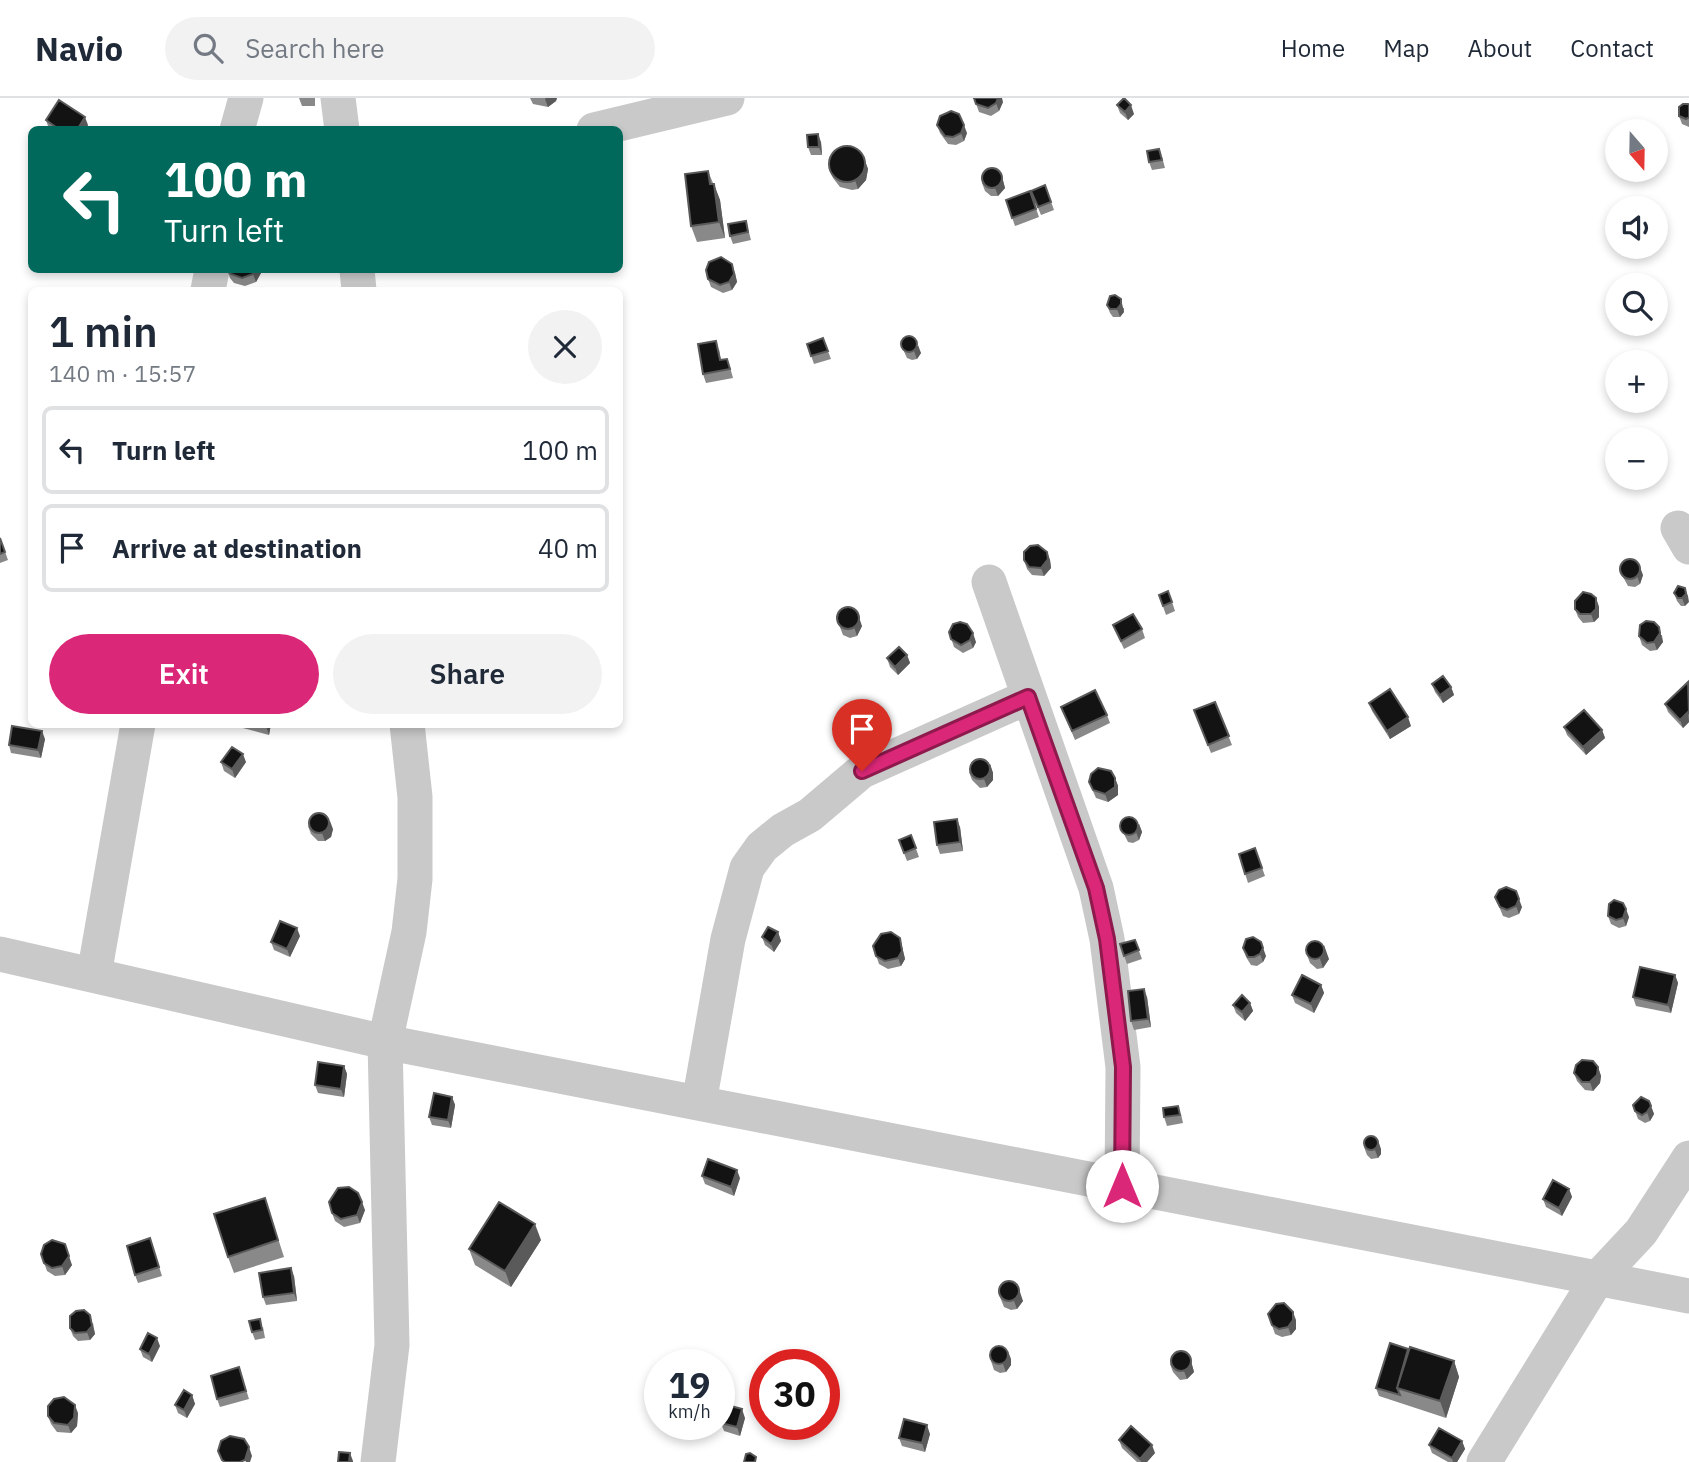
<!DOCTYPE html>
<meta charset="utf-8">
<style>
body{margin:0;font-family:"IBM Plex Sans",sans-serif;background:#f2f2f3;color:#1f2937;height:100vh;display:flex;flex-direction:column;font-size:26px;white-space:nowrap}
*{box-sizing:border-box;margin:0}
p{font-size:23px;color:#747a83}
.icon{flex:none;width:38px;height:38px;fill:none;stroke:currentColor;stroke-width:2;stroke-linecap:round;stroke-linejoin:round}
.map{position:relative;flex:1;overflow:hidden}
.side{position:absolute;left:28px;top:189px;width:595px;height:441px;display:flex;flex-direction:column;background:#fff;border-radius:10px;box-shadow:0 4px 10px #0003}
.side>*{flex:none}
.top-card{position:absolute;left:28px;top:28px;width:595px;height:147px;border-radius:10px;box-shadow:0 4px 10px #0003;background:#00695c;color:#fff;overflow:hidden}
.needle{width:46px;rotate:160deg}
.buttons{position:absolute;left:1605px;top:21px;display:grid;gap:14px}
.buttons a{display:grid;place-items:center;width:63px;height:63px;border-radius:50%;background:#fff;box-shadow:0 4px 10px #0003;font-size:35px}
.speed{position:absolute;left:644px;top:1251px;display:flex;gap:14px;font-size:35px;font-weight:700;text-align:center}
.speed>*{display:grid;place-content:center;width:91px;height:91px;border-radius:50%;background:#fff;box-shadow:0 4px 10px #0003;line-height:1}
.speed small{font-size:18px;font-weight:400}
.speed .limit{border:10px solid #d22;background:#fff;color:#111}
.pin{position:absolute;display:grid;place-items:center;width:60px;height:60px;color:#fff;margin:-72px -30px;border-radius:50% 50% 50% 0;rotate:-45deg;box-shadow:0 0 7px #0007}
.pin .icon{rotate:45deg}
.me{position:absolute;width:77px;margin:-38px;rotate:0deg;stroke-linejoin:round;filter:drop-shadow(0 0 5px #0008)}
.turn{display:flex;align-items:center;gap:24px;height:147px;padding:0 21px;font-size:32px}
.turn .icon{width:91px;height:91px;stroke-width:2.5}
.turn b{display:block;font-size:49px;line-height:60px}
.round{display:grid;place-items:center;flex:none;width:74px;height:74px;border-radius:37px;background:#f2f2f3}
.headline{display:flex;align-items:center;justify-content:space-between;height:119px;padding:0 21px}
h1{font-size:42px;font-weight:600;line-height:52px}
.cta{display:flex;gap:14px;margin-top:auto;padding:14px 21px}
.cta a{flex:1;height:80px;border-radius:42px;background:#db2777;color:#fff;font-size:28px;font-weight:600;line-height:80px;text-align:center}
.cta a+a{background:#f2f2f3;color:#1f2937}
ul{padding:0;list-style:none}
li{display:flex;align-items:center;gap:21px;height:88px;margin:0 14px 10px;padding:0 7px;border:4px solid #e0e1e3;border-radius:10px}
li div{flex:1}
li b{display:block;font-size:26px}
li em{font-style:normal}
header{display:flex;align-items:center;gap:42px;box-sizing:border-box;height:98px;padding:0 35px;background:#fff;border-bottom:2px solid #e0e1e3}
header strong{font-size:33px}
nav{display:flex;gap:38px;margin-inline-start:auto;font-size:24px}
.search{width:490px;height:63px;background:#f2f2f3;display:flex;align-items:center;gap:18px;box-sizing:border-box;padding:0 24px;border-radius:38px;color:#747a83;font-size:26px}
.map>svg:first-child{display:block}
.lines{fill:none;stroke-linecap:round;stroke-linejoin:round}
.minor{stroke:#c9c9c9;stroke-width:35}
.wall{fill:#898989}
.shaded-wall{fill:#5a5a5a}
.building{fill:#131313;stroke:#5a5a5a;stroke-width:2}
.route-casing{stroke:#8e194d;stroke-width:18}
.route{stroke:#db2777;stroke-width:12}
</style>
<header>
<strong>Navio</strong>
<div class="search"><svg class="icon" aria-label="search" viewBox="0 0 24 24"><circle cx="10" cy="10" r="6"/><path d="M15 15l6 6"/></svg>Search here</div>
<nav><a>Home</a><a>Map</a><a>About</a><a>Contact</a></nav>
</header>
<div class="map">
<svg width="1689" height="1364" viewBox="0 0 1689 1364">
<rect width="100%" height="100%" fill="#fff"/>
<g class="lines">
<path class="minor" d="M338 0 342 32
M237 32 246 0
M594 32 727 0
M357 172 359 192
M208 192 212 172
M1678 430 1689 449
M989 484 1096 790 1107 841 1123 969 1122 1088
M0 856 385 944 1689 1198
M94 877 138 626
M699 1005 728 841 747 770 762 749 783 732 810 717 862 673 1028 599
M378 1364 392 1247 385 944 409 834 415 781V699L407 626
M1484 1364 1597 1181 1641 1134 1689 1060"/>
</g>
<path class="wall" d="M299 0H315V8H302Z
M530 0H557L556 3 548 9 533 6Z
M974 0 1003 4 999 13 991 18 979 14Z
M1117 7 1134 16 1128 22 1120 15Z
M1689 7V29L1682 26 1679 18Z
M46 22 88 27 85 32H50L49 31Z
M937 27 967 35 964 43 956 47 948 46 940 35Z
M821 44 822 57H811L808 49Z
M1162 59 1165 70 1152 72 1149 64Z
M865 63 868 71 866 82 858 91 852 92 840 89 833 80 830 72Z
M708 73 720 102 725 140 697 144 691 128Z
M1001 75 1005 90 998 98H991L985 93 982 85Z
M1045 87 1054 112 1041 117 1031 93Z
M1030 93 1039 119 1015 128 1006 102Z
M746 123 751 142 733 146 730 138Z
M66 172H86L83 174 77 175Z
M157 172H175L166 175Z
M227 172H261V175L256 184 245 188 234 185 230 180Z
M735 175 737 184 732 192 723 195 711 189 708 181Z
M1107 207 1124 210V214L1120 219H1113L1110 215Z
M823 240 831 261 814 266 807 246Z
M901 247 921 255 917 261 912 262 907 260Z
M719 251 721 262 730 269 733 280 706 285 703 276Z
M0 440 8 462 0 465Z
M1047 454 1050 462 1051 470 1044 478 1032 477 1027 471 1024 462Z
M1620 471 1643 477 1640 486 1635 489 1628 488 1623 479Z
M1674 495 1688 498 1685 508H1681L1677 503Z
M1159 497 1172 504 1175 513 1166 517Z
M1596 500 1599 509V519L1594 524 1583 525 1578 519 1575 511Z
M836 519 862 528 857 538 850 540 843 537Z
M1113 527 1142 531 1145 540 1124 551Z
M949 534 976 544 973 550 963 555 954 549Z
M1662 537 1663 544 1657 552 1650 553 1642 547 1639 538Z
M907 557 910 565 898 577 890 569 887 560Z
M1689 585V624L1683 630 1668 614 1665 606Z
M1432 586 1451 589 1454 597 1443 605 1435 594Z
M1215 604 1232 647 1211 655 1194 612Z
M1369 605 1411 628 1390 641 1372 613Z
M1061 609 1107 617 1110 625 1075 642Z
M228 626H271L269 637Z
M1564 629 1602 632 1605 640 1586 657 1567 637Z
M45 641 41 660 11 655 9 647Z
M221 664H246L235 680 224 673Z
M990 666 993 675V682L987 689 980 690 972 682 969 674Z
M1115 680 1118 688V697L1108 704 1096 700 1089 684Z
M1139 726 1142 734 1139 742 1133 745 1128 744 1120 728Z
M308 728 333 731 331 739 325 743H318L311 736Z
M960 729 963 753 940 756 937 747Z
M911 737 919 759 907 763 899 742Z
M1255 750 1265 778 1248 785 1239 756Z
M1495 799 1522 809 1519 816 1509 820 1503 818Z
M1608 818 1629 819 1626 828 1619 830 1611 826Z
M778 834 781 843 774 854 765 847 762 839Z
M300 838 290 859 274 852 271 844Z
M900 840 905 861 901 868 888 871 879 866 873 848Z
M1135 842 1142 861 1127 866 1120 846Z
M1243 850 1266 858 1263 864 1257 868 1251 867 1246 859Z
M1307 857 1329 861 1323 870 1317 871 1310 865Z
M1675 877 1678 885 1671 915 1636 908 1633 899Z
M1321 887 1324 895 1314 915 1295 905 1292 897Z
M1147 899 1151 929 1134 932 1131 923Z
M1250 905 1253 913 1245 923 1236 915 1233 907Z
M344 968 347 976 344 999 318 995 315 987Z
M1598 969 1601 978 1600 985 1593 993 1585 992 1577 983 1574 975Z
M452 999 455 1007 451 1030 432 1027 429 1019Z
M1649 1003 1654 1016 1650 1023 1645 1025 1638 1021 1633 1007Z
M1181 1016 1183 1025 1167 1028 1164 1019Z
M1364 1049 1381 1051V1056L1378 1060 1371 1061 1367 1057Z
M702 1078 740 1080 734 1098 705 1086Z
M1569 1091 1572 1099 1562 1118 1546 1109 1543 1101Z
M265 1100 284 1159 234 1175 228 1159Z
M365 1112 360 1125 344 1129 335 1123 332 1115Z
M150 1140 162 1178 138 1185 135 1177Z
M541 1142 511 1189 475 1167 469 1151Z
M41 1156 72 1167 65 1177 55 1178 47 1173Z
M294 1178 297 1203 266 1207 263 1199Z
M998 1194 1023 1203 1017 1211 1011 1212 1004 1209Z
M1268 1216 1296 1222V1231L1291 1237 1282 1239 1275 1236Z
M93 1225 95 1236 90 1242 78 1243 73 1238 70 1230Z
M263 1229 265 1240 255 1242 252 1234Z
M160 1248 152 1264 143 1259 140 1251Z
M1409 1252 1454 1263 1459 1279 1446 1320 1379 1298 1376 1290Z
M1189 1256 1194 1274 1187 1281 1180 1282 1173 1274 1170 1266Z
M989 1257 1011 1261V1267L1006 1274 1000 1275 994 1272Z
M239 1269 249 1301 220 1309 217 1301Z
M192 1297 195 1306 187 1320 178 1315 175 1307Z
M78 1315 77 1328 71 1335 57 1334 51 1326 48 1318Z
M745 1320 740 1338 724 1333 721 1325Z
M930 1336 925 1354 902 1348 899 1340Z
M1119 1342 1155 1355 1147 1364H1137L1122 1350Z
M1462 1343 1465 1351 1457 1364H1448L1432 1355 1429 1347Z"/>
<path class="shaded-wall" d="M546 0H557L556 3 548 9 545 1Z
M998 0H1002L1003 4 999 13 996 5Z
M1131 7 1134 16 1128 22 1125 14Z
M85 19 88 27 85 32H77Z
M964 27 967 35 964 43 961 35Z
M818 36 821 44 822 57 819 49Z
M865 63 868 71 866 82 858 91 855 82Z
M1001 75 1005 90 998 98 995 90Z
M714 86 720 102 725 140 719 124Z
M732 166 735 175 737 184 732 192 729 184Z
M255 172H261V175L256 184 253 176Z
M1121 201 1124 214 1120 219 1117 211Z
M918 247 921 255 917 261 914 253Z
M1047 454 1050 462 1051 470 1044 478 1041 470Z
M1640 469 1643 477 1640 486 1637 478Z
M1685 490 1688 498 1689 504 1685 508 1682 500Z
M1596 500 1599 509V519L1594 524 1591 516Z
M859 519 862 528 857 538 854 529Z
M1659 529 1663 544 1657 552 1654 544Z
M973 535 976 544 973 550 970 542Z
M907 557 910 565 898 577 895 569Z
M1451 589 1454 597 1443 605 1440 597Z
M1688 614 1689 624 1683 630 1680 622Z
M1408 619 1411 628 1390 641 1387 633Z
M266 626H271L269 637 266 628Z
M1602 632 1605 640 1586 657 1583 649Z
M42 633 45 641 41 660 38 652Z
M243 656 246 664 235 680 232 671Z
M990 666 993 675V682L987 689 984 681Z
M1115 680 1118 688V697L1108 704 1105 696Z
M957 721 960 729 963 753 960 744Z
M330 723 333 731 331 739 325 743 322 735Z
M1139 726 1142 734 1139 742 1136 734Z
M1516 793 1522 809 1519 816 1516 808Z
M1626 811 1629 819 1626 828 1623 820Z
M297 830 300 838 290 859 287 851Z
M778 834 781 843 774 854 771 846Z
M900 840 905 861 901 868 898 860Z
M1261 844 1266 858 1263 864 1260 856Z
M1324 847 1329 861 1323 870 1320 861Z
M1675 877 1678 885 1671 915 1668 907Z
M1321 887 1324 895 1314 915 1311 906Z
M1144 891 1147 899 1151 929 1148 921Z
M1250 905 1253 913 1245 923 1242 914Z
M344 968 347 976 344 999 341 991Z
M1598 969 1601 978 1600 985 1593 993 1590 984Z
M452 999 455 1007 451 1030 448 1022Z
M1651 1008 1654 1016 1650 1023 1647 1014Z
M1378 1042 1381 1051V1056L1378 1060 1375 1052Z
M737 1072 740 1080 734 1098 731 1089Z
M1569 1091 1572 1099 1562 1118 1559 1110Z
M362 1104 365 1112 360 1125 357 1117Z
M535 1126 541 1142 511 1189 505 1173Z
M65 1146 72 1167 65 1177 62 1168Z
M291 1170 294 1178 297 1203 294 1195Z
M1017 1185 1023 1203 1017 1211 1014 1203Z
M1293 1214 1296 1222V1231L1291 1237 1288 1229Z
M90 1217 95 1236 90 1242 87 1234Z
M157 1240 160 1248 152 1264 149 1256Z
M1008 1253 1011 1261V1267L1006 1274 1003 1266Z
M1189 1256 1194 1274 1187 1281 1184 1273Z
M1454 1263 1459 1279 1446 1320 1440 1303Z
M192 1297 195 1306 187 1320 184 1312Z
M75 1307 78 1315 77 1328 71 1335 68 1327Z
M742 1311 745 1320 740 1338 737 1329Z
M927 1327 930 1336 925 1354 922 1345Z
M1462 1343 1465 1351 1457 1364H1453L1452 1360Z
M1152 1347 1155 1355 1147 1364H1141L1140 1361Z
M249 1349 252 1358 250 1364H246L245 1362Z
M350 1355 353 1363V1364H349Z"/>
<path class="building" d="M974 0H998L996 5 988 10 976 6Z
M1124 0 1131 7 1125 14 1117 7Z
M59 2 85 19 77 32H60L46 22Z
M1683 6H1688L1689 7V19L1686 21 1679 18V9Z
M951 13 959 16 964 27 961 35 953 39 945 38 937 27 940 18Z
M818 36 819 49H808L807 37Z
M829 66a18 18 0 1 1 36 0a18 18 0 1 1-36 0Z
M1159 51 1162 62 1149 64 1147 53Z
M982 80a10 10 0 1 1 20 0a10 10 0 1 1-20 0Z
M708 73 710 86H714L719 124 691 128 685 76Z
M1045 87 1051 104 1038 109 1031 93Z
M1030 93 1036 111 1012 120 1006 102Z
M746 123 748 134 730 138 728 126Z
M721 159 732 166 734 176 729 184 720 187 708 181 706 172 709 164Z
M227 172H255L253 176 242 180 231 176Z
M1115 197 1121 201V206L1117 211H1110L1107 207 1110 198Z
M901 246a8 8 0 1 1 16 0a8 8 0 1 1-16 0Z
M823 240 828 253 811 258 807 246Z
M716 243 720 262 727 261 730 271 703 276 698 246Z
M0 440 5 454 0 456Z
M1038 447 1047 454 1048 461 1041 470 1029 469 1024 462V454L1030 448Z
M1620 471a10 10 0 1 1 20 0a10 10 0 1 1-20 0Z
M1678 488 1685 490 1686 496 1682 500H1678L1674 495Z
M1168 493 1172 504 1163 508 1159 497Z
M1583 494 1591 496 1596 500V511L1591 516H1580L1575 511V503Z
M837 520a11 11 0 1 1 22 0a11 11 0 1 1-22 0Z
M1133 516 1142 531 1121 543 1113 527Z
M1646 523 1654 524 1659 529 1660 535 1654 544 1647 545 1639 538 1640 527Z
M960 524 967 526 973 535 970 542 961 547 951 541 949 534 953 526Z
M899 549 907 557 895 569 887 560Z
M1443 578 1451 589 1440 597 1432 586Z
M1688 584 1689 616 1688 614 1680 622 1665 606Z
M1390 591 1408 619 1387 633 1369 605Z
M1095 592 1107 617 1072 633 1061 609Z
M1215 604 1229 638 1208 647 1194 612Z
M1584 612 1602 632 1583 649 1564 629Z
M12 628 42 633 38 652 9 647Z
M232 649 243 656 232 671 221 664Z
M970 671a10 10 0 1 1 20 0a10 10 0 1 1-20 0Z
M1098 670 1111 673 1115 680V689L1105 696 1093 692 1089 684 1091 676Z
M309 725a10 10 0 1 1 20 0a10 10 0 1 1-20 0Z
M1120 728a9 9 0 1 1 18 0a9 9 0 1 1-18 0Z
M957 721 960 744 937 747 934 724Z
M911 737 916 750 904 755 899 742Z
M1255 750 1262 770 1245 776 1239 756Z
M1506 789 1516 793 1519 801 1516 808 1507 812 1500 809 1495 799 1499 792Z
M1614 802 1623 805 1626 811 1623 820 1616 822 1608 818 1609 806Z
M280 823 297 830 287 851 271 844Z
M768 829 778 834 771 846 762 839Z
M891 834 900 840 902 853 898 860 885 863 876 858 873 848 881 836Z
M1253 839 1261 844 1263 850 1260 856 1254 859H1248L1243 850 1246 841Z
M1135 842 1139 852 1124 858 1120 846Z
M1306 852a9 9 0 1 1 18 0a9 9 0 1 1-18 0Z
M1640 869 1675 877 1668 907 1633 899Z
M1302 877 1321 887 1311 906 1292 897Z
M1144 891 1148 921 1131 923 1128 893Z
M1242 897 1250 905 1242 914 1233 907Z
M1582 962 1593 963 1598 969 1597 977 1590 984H1582L1574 975 1576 967Z
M318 964 344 968 341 991 315 987Z
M434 995 452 999 448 1022 429 1019Z
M1641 999 1649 1003 1651 1008 1647 1014 1642 1017 1635 1013 1633 1007Z
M1178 1008 1180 1017 1164 1019 1163 1010Z
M1364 1045a7 7 0 1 1 14 0a7 7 0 1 1-14 0Z
M708 1061 737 1072 731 1089 702 1078Z
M1553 1082 1569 1091 1559 1110 1543 1101Z
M349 1089 358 1095 362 1104 357 1117 341 1121 332 1115 329 1104 338 1090Z
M265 1100 278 1142 228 1159 214 1116Z
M499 1104 535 1126 505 1173 469 1151Z
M150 1140 159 1169 135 1177 127 1148Z
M52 1142 65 1146 69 1158 62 1168 52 1170 44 1165 41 1156 44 1147Z
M291 1170 294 1195 263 1199 259 1175Z
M999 1193a10 10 0 1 1 20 0a10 10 0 1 1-20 0Z
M1284 1205 1293 1214V1222L1288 1229 1279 1231 1272 1227 1268 1216 1276 1206Z
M84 1212 90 1217 92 1228 87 1234 75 1235 70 1230V1218L76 1213Z
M260 1221 262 1232 252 1234 249 1223Z
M148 1235 157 1240 149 1256 140 1251Z
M1390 1245 1408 1251 1397 1290 1400 1297 1376 1290Z
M990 1257a9 9 0 1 1 18 0a9 9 0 1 1-18 0Z
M1410 1249 1454 1263 1440 1303 1397 1290Z
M1171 1263a10 10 0 1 1 20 0a10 10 0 1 1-20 0Z
M239 1269 246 1293 217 1301 211 1278Z
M184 1292 192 1297 184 1312 175 1307Z
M64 1299 75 1307 74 1320 68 1327 54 1325 48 1318V1308L54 1301Z
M727 1307 742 1311 737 1329 721 1325Z
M904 1321 927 1327 922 1345 899 1340Z
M1131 1328 1152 1347 1140 1361 1119 1342Z
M1439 1330 1462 1343 1452 1360 1429 1347Z
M230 1338 244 1341 249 1349 245 1362 240 1364H225L222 1362 218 1353 221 1343Z
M339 1354 350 1355 349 1364H338Z
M750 1355 756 1359 755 1364H744L746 1356Z"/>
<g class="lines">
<g class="route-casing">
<path id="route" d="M862 673 1028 599 1096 790 1107 841 1123 969 1122 1088"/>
</g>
<use href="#route" class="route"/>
</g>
</svg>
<div class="buttons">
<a><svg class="needle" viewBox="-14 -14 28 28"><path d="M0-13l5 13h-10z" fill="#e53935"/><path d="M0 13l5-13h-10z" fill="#747a83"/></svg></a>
<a><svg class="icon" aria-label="sound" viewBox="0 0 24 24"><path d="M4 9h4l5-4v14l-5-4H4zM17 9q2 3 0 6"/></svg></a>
<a><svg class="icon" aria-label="search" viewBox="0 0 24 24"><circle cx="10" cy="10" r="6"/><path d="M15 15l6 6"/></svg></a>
<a>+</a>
<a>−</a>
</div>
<div class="speed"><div>19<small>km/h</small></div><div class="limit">30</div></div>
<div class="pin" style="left:862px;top:673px;background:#d93025"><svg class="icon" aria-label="arrive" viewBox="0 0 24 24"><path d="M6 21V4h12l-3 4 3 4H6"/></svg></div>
<svg class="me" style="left:1122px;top:1088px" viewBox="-20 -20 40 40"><circle r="19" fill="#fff"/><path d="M0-13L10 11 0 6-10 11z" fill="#db2777"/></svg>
<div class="top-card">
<div class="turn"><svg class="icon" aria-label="left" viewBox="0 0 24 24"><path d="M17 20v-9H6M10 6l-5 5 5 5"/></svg><div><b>100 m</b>Turn left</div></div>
</div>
<section class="side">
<div class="headline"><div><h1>1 min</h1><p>140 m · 15:57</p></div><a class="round"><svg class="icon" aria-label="close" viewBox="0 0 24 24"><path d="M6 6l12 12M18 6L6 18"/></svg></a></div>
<ul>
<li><svg class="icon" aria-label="left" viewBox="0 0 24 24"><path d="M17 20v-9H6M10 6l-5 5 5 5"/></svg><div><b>Turn left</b></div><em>100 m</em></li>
<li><svg class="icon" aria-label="arrive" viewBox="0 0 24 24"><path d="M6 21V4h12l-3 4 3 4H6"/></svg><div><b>Arrive at destination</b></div><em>40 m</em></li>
</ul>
<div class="cta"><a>Exit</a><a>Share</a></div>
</section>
</div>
